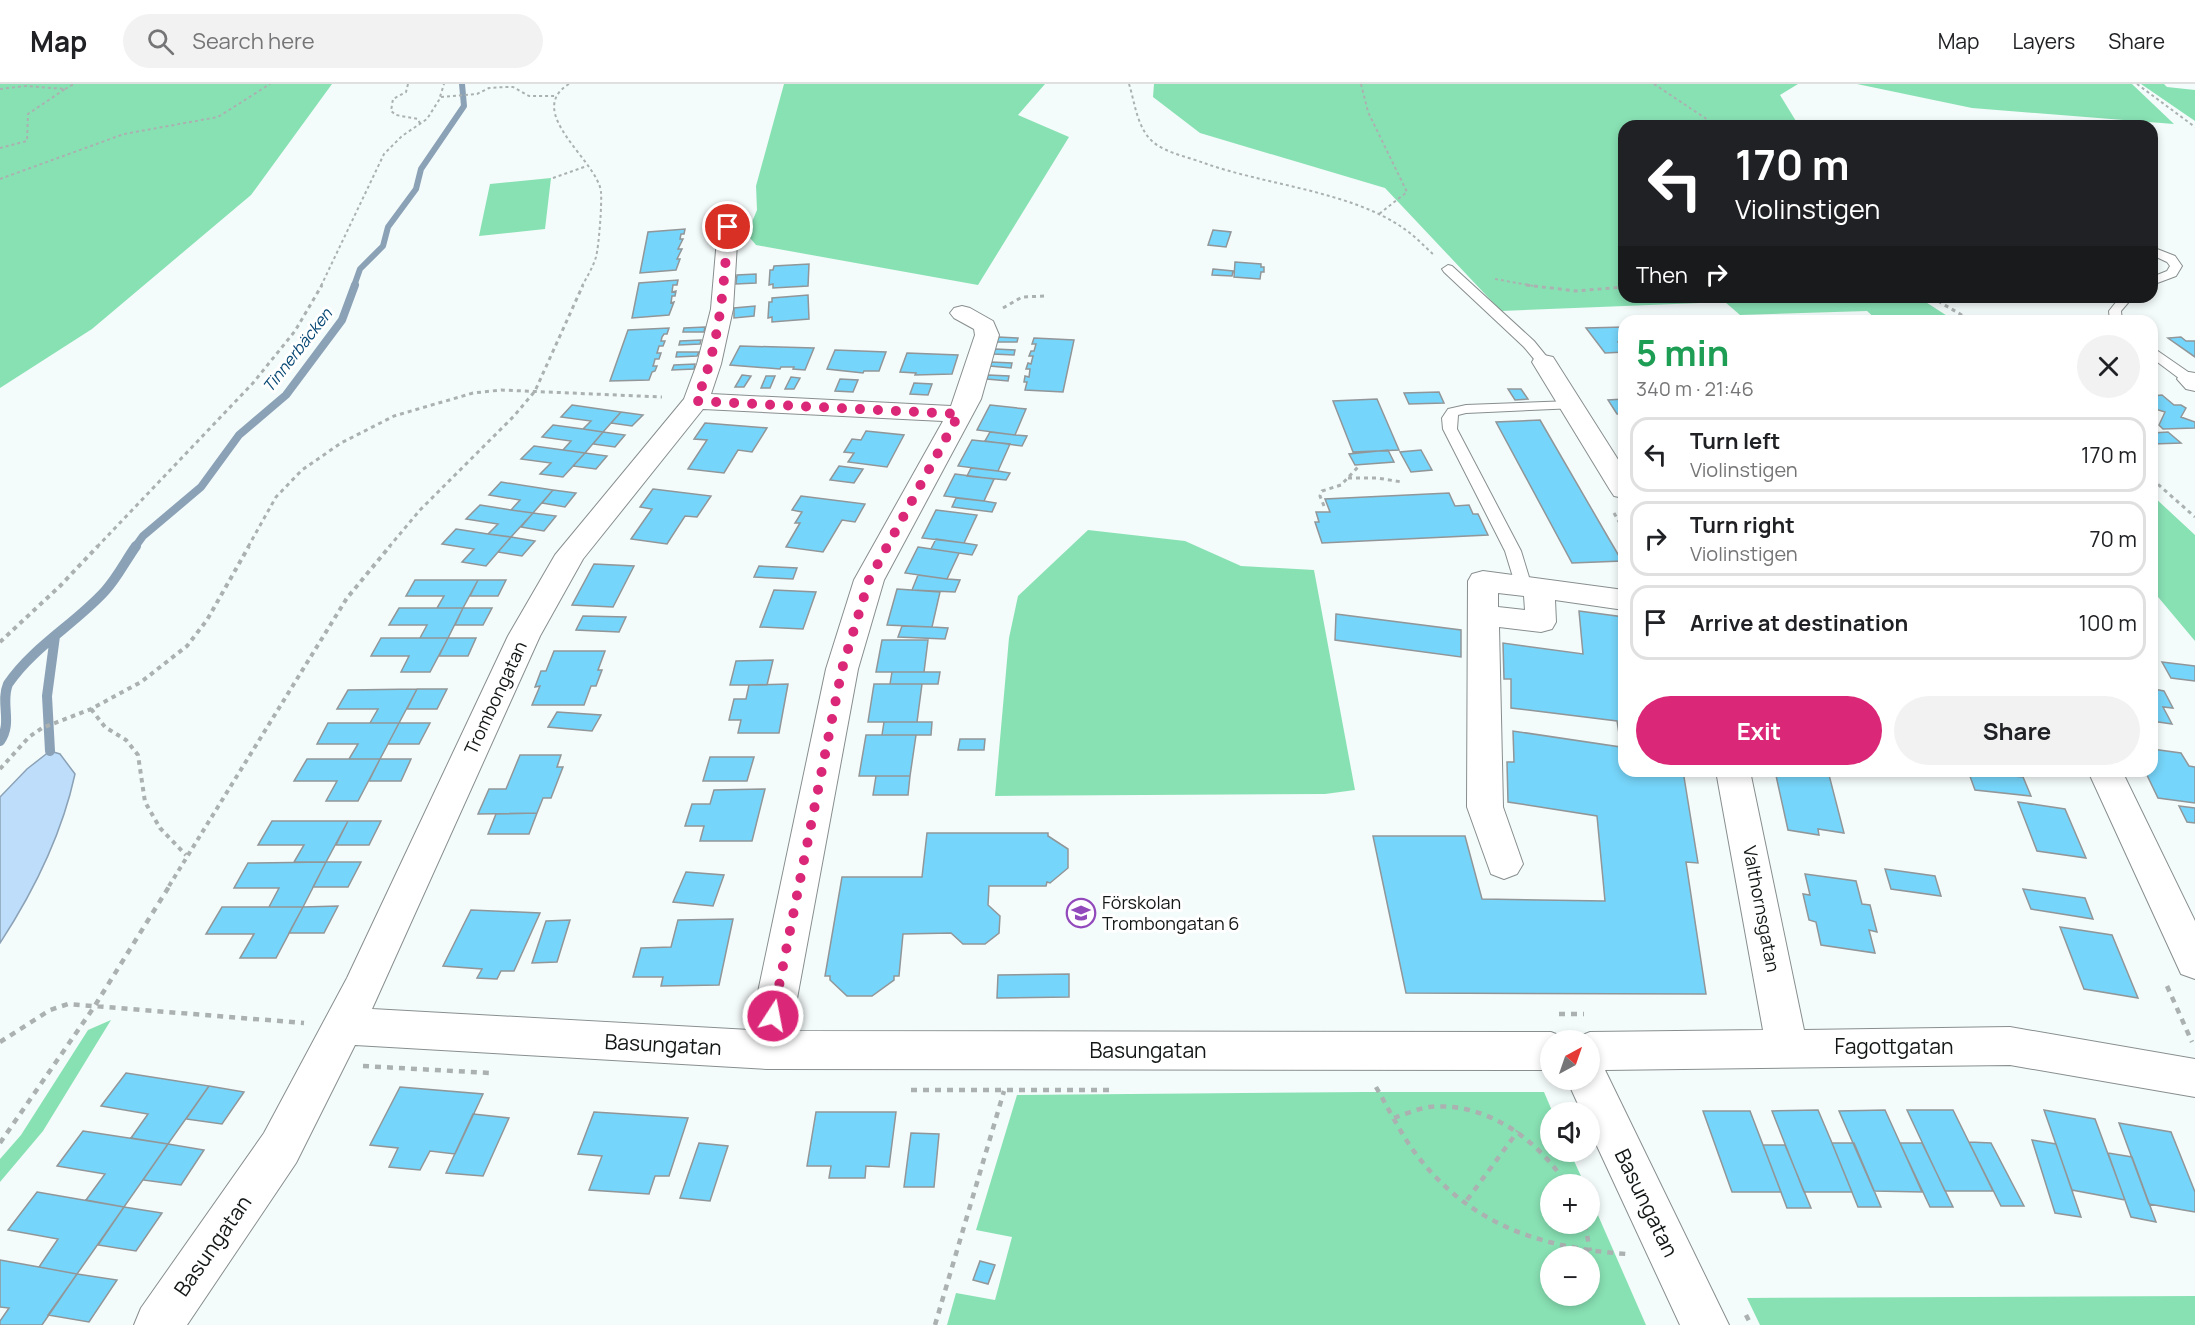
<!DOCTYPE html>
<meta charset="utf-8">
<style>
body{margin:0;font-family:Manrope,sans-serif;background:#f2f2f2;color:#202124;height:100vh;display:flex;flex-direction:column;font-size:22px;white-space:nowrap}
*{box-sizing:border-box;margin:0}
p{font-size:20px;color:#757577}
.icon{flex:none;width:33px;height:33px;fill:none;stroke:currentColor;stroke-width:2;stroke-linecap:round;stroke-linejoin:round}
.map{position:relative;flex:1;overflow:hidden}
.panel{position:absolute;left:1618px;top:231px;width:540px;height:462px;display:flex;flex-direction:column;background:#fff;border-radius:18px;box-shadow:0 3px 9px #0003}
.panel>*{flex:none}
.top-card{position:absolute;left:1618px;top:36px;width:540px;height:183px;border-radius:18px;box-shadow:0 3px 9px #0003;background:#202124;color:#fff;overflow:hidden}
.needle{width:39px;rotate:40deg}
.fabs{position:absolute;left:1540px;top:946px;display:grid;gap:12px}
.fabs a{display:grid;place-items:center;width:60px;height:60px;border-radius:50%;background:#fff;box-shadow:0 3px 9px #0003;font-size:30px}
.pin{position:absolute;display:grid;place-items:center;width:51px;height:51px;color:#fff;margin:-26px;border:3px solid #fff;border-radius:50%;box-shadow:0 2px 6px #0007}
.me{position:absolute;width:66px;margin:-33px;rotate:11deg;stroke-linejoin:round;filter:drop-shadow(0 0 4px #0008)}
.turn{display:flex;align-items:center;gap:21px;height:126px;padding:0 18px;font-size:27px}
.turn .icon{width:78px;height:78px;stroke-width:2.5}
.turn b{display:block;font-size:42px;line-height:51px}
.then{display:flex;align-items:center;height:57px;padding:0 18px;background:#0003;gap:12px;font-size:22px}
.round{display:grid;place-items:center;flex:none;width:63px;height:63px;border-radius:32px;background:#f2f2f2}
.headline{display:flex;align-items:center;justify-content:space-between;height:102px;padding:0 18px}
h1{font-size:36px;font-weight:700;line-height:45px;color:#1e9e55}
.action{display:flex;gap:12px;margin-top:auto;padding:12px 18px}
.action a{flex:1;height:69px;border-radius:36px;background:#db2777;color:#fff;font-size:24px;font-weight:700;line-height:69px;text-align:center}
.action a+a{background:#f2f2f2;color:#202124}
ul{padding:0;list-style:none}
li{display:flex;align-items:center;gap:18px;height:75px;margin:0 12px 9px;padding:0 6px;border:3px solid #e0e0e0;border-radius:18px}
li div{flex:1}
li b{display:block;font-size:22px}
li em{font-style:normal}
header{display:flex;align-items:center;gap:36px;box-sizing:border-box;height:84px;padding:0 30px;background:#fff;border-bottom:2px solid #e0e0e0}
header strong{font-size:28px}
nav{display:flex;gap:33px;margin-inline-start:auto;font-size:21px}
.search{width:420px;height:54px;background:#f2f2f2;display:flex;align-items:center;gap:15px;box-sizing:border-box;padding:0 21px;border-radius:33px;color:#757577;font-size:22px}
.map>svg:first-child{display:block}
.green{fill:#88e1b3;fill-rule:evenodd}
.water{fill:#beddfa;stroke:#8ba2b6;stroke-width:1.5}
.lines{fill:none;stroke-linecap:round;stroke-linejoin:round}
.stream-far2{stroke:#8ba2b6;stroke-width:6}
.stream-far1{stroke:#8ba2b6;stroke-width:8}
.stream{stroke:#8ba2b6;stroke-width:10}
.building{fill:#76d5fa;stroke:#919698;stroke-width:1.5}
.service-casing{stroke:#888e8e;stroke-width:2}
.minor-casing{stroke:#888e8e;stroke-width:2}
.path-far3{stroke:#abb1b1;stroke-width:2;stroke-dasharray:3 3;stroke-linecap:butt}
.path-far2{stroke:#abb1b1;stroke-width:3;stroke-dasharray:4 4;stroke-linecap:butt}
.path-far1{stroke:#abb1b1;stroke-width:4;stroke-dasharray:4.5 4.5;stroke-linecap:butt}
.path{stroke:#abb1b1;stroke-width:4.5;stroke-dasharray:6 6;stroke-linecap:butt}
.service{fill:#fff;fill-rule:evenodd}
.minor{fill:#fff;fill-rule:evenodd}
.route{stroke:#db2777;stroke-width:10;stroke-dasharray:0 18}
.labels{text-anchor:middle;stroke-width:6;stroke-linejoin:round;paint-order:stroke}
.far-water-label{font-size:16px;font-style:italic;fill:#074774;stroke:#fff}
.street-label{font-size:18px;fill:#141717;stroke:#fff}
.poi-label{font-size:18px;fill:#141717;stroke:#fff;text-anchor:start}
.near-street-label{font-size:21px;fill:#141717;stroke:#fff}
</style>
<header>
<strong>Map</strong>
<div class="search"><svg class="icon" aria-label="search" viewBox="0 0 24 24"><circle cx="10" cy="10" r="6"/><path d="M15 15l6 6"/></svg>Search here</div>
<nav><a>Map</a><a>Layers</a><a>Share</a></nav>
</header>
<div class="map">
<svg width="2195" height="1241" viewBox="0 0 2195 1241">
<rect width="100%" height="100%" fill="#f4fbfb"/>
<path class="green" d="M0 0H332L251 111 92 245 0 304Z
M784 0H1045L1018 31 1069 53 978 201 767 163 756 161 750 154 749 145 757 126 756 102Z
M1154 0H1798L1780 11 1799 42H1624V213H1918L1955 237H1878L1867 227 1740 231 1725 218 1501 227 1385 104 1200 49 1153 13Z
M1857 0H2132L2174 40 1972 24Z
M2141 0H2164L2167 3 2195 6V37Z
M551 94 545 145 479 152 490 100Z
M2153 412 2195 451V557L2153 507Z
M1088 446 1185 457 1241 482 1314 486 1355 706 1325 710 995 712 1009 554 1018 512Z
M111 936 43 1047 0 1098V1075L21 1051 88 946Z
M1365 1008H1544L1553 1029H1551V1068H1570L1585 1101H1551V1140H1590V1113L1646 1241H947L956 1209 995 1216 1012 1153 976 1146 1017 1011ZM1551 1173H1590V1212H1551Z
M2195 1212V1241H1760L1747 1214Z"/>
<path class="water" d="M50 667 60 670 75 690C62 750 34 807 0 859V713L27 685Z"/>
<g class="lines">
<path class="stream-far2" d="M354 202 360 185 383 162 388 143 416 105 421 85 464 22 462 0"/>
<path class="stream-far1" d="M135 463 143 452 201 403 239 351 286 311 342 236 355 201"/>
<path class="stream" d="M0 657C13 639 0 619 8 600 33 563 75 540 105 507 117 494 126 476 136 462
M50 667 47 612 55 552"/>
</g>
<path class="building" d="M685 145 684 150H681L680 155H683L678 165H682L677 175H680L676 186 640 189 648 148Z
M1213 146 1231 148 1226 163 1208 161Z
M1235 178 1261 180V183H1264V188H1261L1260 195 1234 193Z
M809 180 808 202 773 204V200L769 201 770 186H773L774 182Z
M1213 185 1233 187 1232 192 1212 191Z
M756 190V199L736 200 737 191Z
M678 196 677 201H673L672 208 676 207 675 212H672L671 219 674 218 669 231 632 234 639 199Z
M808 211 809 235 772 238V233L768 234 769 218H772V214Z
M755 222 754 232 734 234V224Z
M705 243 704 248H683L684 244Z
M1624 243V258H1618L1624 268 1605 269 1586 244Z
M669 244 667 250H664L662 253 661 257H665L663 262H659L657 269H661L659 275H655L654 279 653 282H657L655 287 652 288 649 296 610 297 628 246Z
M998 253 1018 254 1017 258H997Z
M2181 253 2186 257H2195V273L2168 254Z
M1034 254 1074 256 1063 308 1025 306 1027 298H1024L1025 292 1029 293 1030 285H1026L1028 279 1031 280 1033 272H1029L1031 267H1034L1036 260H1032Z
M701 256 700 260 679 261 680 257Z
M740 262 814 264 805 286 793 285 794 283H781L780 285 730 281Z
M995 265 1015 266 1014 271 993 270Z
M835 266 886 268 879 287H864L863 289 827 285Z
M677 268H699L697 272 676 273Z
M907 269 958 271 952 290 915 291 916 289 900 288Z
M991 278 1012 279 1011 284 990 282Z
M695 280 694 285 672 286 674 281Z
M742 291 751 292 744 303H735Z
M988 291 1009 292 1008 297 987 295Z
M766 292H775L770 304H761Z
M791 293 800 294 794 305H785Z
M840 295 858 296 853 308 835 307Z
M914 299 932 300 928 311 910 310Z
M1508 305H1521L1528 315 1515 316Z
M1439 308 1444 319 1409 320 1404 309Z
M2162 311 2174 321H2181L2186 324 2181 333 2195 338V344L2163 345 2159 341 2165 328 2152 324V312Z
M1377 315 1399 366 1353 368 1333 317Z
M1624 315V330H1617L1608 316Z
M572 321 621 328 603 348 583 345 591 337 561 333Z
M990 321 1026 325 1015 351 977 346Z
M621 328 643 331 632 342 611 339Z
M1540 336 1609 455 1622 477 1572 479 1496 338Z
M705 339 767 344 752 368 738 366 724 389 688 385 707 356 694 355Z
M553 341 583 345 603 348 585 369 563 366 571 357 542 353Z
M866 347 904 351 887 383 848 378 854 369 844 368 852 355 861 356Z
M603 348 625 351 615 363 593 360Z
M990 348 1015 351 1027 352 1022 362 985 357Z
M2168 348 2181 359 2152 360V349Z
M972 356 1010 360 998 387 958 382Z
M534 362 563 366 585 369 563 393 540 390 551 379 521 375Z
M1388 366 1394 378 1355 381 1349 370Z
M1421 366 1432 386 1411 388 1400 368Z
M585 369 607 372 596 385 573 382Z
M839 382 863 385 854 399 830 396Z
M971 384 998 387 1010 389 1006 396 967 392Z
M955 390 994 395 984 417 944 412Z
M501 398 553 406 533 429 511 426 520 416 489 411Z
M653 405 711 412 697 433 685 432 667 460 631 455 652 425 640 423Z
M553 406 576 409 565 423 542 419Z
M1449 409 1455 422 1469 421 1473 430H1478L1488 451 1322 459 1315 438H1319L1316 428H1330L1325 415Z
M801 412 865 420 855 438 842 436 823 468 786 463 800 439H795L802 428 792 426Z
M956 414 984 417 996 419 992 428 952 423Z
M480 421 511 426 533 429 511 453 488 450 498 440 466 435Z
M936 426 977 431 964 459 922 454Z
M533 429 556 432 544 447 521 443Z
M456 445 488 450 511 453 486 482 462 478 474 465 442 460Z
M511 453 535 457 522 472 498 468Z
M936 455 964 459 977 461 972 471 931 465Z
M918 463 959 469 947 495 905 489Z
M594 480 634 482 613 523 572 521Z
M759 482 797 484 793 495 754 493Z
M918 491 947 495 960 496 955 508 912 506Z
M415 496H478L463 524H437L444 512H406Z
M478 496H506L498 512H470Z
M897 505 940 508 932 543 887 541Z
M774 506 816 508 803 545 760 543Z
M399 524H463L448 554H420L427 541H389Z
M463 524H492L483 541H455Z
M1579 527 1624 533V687H1683L1698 779 1686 778 1706 910 1406 909 1373 752H1465L1482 815 1605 817 1597 732 1508 718 1507 678H1514L1513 647 1621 663 1617 637 1511 624V595H1504L1503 559 1583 570Z
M1336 530 1461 546V573L1335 556Z
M583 532 626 533 619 548 576 546Z
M902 542 932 543 948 544 945 555 898 553Z
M381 554H448L430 588H401L409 572H371Z
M448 554H476L468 572H439Z
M882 556H928L924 588H876Z
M554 567H605L598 586H602L596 602H591L584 621H532L540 602 535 603 541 587H546Z
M773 576 767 601H730L736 577Z
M2162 578 2195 582V597L2171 594Z
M892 588H940L938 600H890Z
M788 600 779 649H738L741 636H729L734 615H746L749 601Z
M874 600H922L917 638H868Z
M2152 603 2154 605 2164 607 2173 624 2163 623 2172 640 2152 637Z
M417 605 399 639H370L378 625H337L348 606Z
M417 605H447L437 625H407Z
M557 628 601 631 592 647 548 643Z
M884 638H932L931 651H882Z
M328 639H399L380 675H349L358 660H317Z
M399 639H430L419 660H388Z
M866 651H916L910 692H859Z
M960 655H985L984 666H958Z
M2152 665 2181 669 2189 682 2195 683V719L2158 714 2145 687H2152Z
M520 671H561L557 683H563L551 714H543L537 729 478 730 489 705H506Z
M710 673H754L747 697H703Z
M307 675H380L358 717H326L337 697H294Z
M380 675H411L401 697H369Z
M1775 687H1828L1844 749 1818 745 1819 751 1788 746Z
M1864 687H1901L1903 692Z
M1968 687 2023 693 2031 712 1975 706Z
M876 692H910L908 711H873Z
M765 705 752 757H700L704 742H685L692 720H710L714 706Z
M2018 718 2065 725 2086 774 2037 767Z
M2179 722 2195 724V739L2187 738Z
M537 729 529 750H488L496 730Z
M272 737H348L326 778H294L304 761H258Z
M348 737H381L369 761H336Z
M927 749H1048V752L1068 765V784L1050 799 1047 798 1046 802H989L988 821 1000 832 999 849 985 860H963L951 849 903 850 899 892H894V896L872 912H847L830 896V892H825L842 793H922Z
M326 778 303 823H269L279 804H234L248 779Z
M326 778H361L348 803H313Z
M1885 785 1935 792 1941 812 1891 805Z
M686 788 724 791 713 822 673 818Z
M1805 790 1856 797 1862 820 1870 821 1877 848 1869 846 1875 869 1821 861 1816 838 1809 836 1803 810 1810 811Z
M2023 805 2085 814 2093 835 2031 825Z
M338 822 324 849H289L303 823Z
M222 823H303L276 874H240L254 850H206Z
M471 826 540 829 514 887H501L497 895 477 894 482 885 443 882Z
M733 835 719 901 661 902 663 893H633L641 864 671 863 678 836Z
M570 836 557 878 532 879 546 837Z
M2060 843 2112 851 2138 914 2084 905Z
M1069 890V913L997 914 998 891Z
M126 989 209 1002 168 1060 131 1054 148 1030 101 1022Z
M209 1002 244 1008 222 1040 186 1035Z
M400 1003 483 1010 455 1070 430 1067 420 1086 389 1083 398 1064 370 1061Z
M1818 1026 1832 1059 1852 1108H1804L1772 1027Z
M1885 1026 1900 1059 1922 1108 1874 1107 1839 1027Z
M1907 1026H1953L1993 1107H1945Z
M2044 1026 2095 1035 2125 1116 2072 1106Z
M1703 1027H1750L1781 1108H1732Z
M594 1028 688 1034 669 1092H655L649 1110 589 1106 602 1072 578 1070Z
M816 1028H896L889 1083 866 1082 865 1094H829L831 1082H807Z
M473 1030 509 1034 483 1092 446 1089Z
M2119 1039 2171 1048 2195 1108V1128L2149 1120Z
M83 1047 168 1060 124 1123 86 1116 105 1090 57 1082Z
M911 1049 939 1050 934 1103H904Z
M2032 1056 2056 1060 2081 1133 2055 1129Z
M1969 1058 1991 1059 2024 1122H2001Z
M699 1059 728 1062 710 1117 680 1114Z
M1832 1059H1854L1881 1123H1858Z
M1900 1059H1922L1953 1123H1930Z
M168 1060 204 1066 181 1101 143 1096Z
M1763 1061H1785L1811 1124H1787Z
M2108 1069 2132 1073 2156 1138 2131 1133Z
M37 1108 124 1123 77 1190 39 1183 58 1155 8 1146Z
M124 1123 162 1129 136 1167 98 1161Z
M0 1176 39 1183 77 1190 42 1241H0V1237L9 1224 0 1223Z
M980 1177 995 1181 988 1200 973 1196Z
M77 1190 117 1196 89 1238 48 1231Z"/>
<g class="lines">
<g class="service-casing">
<path id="service" d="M2152 163 2175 172 2182 182 2176 192 2152 201V193L2167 187 2170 182 2167 178 2152 171Z
M1448 181 1452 182 1534 257 1551 278 1549 281H1539L1524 263 1444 188 1442 185Z
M2120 213H2133L2121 227 2122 237H2110L2109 227Z
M2152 263 2194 292V298H2184L2152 274Z
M1571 317 1576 318 1578 321 1576 324 1466 329 1458 331 1457 345 1521 467 1532 503 1530 507H1518L1516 503 1505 467 1443 345 1442 334 1448 325 1466 321Z"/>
</g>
<g class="minor-casing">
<path id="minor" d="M728 137 735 139 738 143 733 225 721 280 711 310 951 322 975 251 974 245 954 234 950 229 954 224 962 222 970 224 993 237 999 251 981 315 884 496 858 585 791 947 1551 948 1566 954 1567 957H1551V986L767 985 355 961 296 1079 187 1241H134L141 1224 264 1049 347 894 508 552 555 471 684 315 697 280 711 225 718 143 721 139ZM703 325 943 337 854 496 826 585 750 946 372 925 540 552 583 475Z
M1544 271 1553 273 1624 385V414L1614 412 1610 406 1532 278 1535 273Z
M2189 288 2195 289V307L2186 305 2177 295 2180 290Z
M1483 487 1624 506V526L1555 516 1556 538 1552 545 1541 548 1499 543 1503 723 1523 780 1517 790 1504 795 1491 790 1467 723 1468 497 1472 490ZM1498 509 1524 512 1525 526 1498 523Z
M1716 687H1750L1804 946 2010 943 2195 975V1013L2010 981 1605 986 1729 1241H1680L1590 1047V1029H1582L1567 996H1590V957H1574L1575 954 1590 948 1763 946Z
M2088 687H2122L2195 837V895L2181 890Z"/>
</g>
<path class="path-far3" d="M408 0 406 8 393 15 391 27 396 31 418 35 421 42
M569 0C523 28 598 77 601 108 602 120 599 161 596 173 593 183 587 193 582 202
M1129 0C1135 19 1137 44 1153 58 1166 69 1188 73 1204 79 1265 101 1350 107 1403 144 1414 151 1424 162 1434 171
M1361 0 1368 28 1407 108 1379 130
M1654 0 1717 42
M2137 0 2195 43
M0 5 26 2 65 5 28 30 27 57 0 64
M65 5 74 0
M441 13 477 10 489 4 505 3H513L529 12H555
M553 94 587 82
M0 95 124 50 218 33 270 0
M1495 195 1534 202
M321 202 384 70 402 52 427 35 439 16 444 0"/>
<path class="path-far2" d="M1526 201 1576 207 1624 203
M1931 213 1972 237
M1003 224 1022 213 1045 212
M1348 394H1377L1402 398
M2152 395 2195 433
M1324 422 1320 412 1322 407 1341 401 1358 383
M1614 429 1624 446
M97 463 253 299 295 247 322 201
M248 463 276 413 302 386 341 359 394 332 473 309 501 306 662 313
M389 463 420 426 514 332 535 307 583 201"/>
<path class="path-far1" d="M0 558 60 502 98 462
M91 625 105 643 126 656 138 671 145 718 160 744 186 771
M0 685 29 653 42 644 91 625 141 598 187 562 207 536 249 462
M169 802 347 514 390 462"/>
<path class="path" d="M2167 902 2192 958
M1559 930H1584
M0 958 50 926 68 920 304 939
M363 982 490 989
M1376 1003C1388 1024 1399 1046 1413 1066 1467 1140 1540 1164 1627 1170
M911 1006H1114
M1394 1034C1405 1030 1417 1025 1429 1023 1486 1017 1538 1056 1567 1101
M0 1059 94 923 170 801
M1467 1116 1518 1047
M1585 1140 1590 1167
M1746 1231 1751 1241
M935 1241 1004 1007"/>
<use href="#service" class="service"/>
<use href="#minor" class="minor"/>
</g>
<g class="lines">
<path class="route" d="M728 143C724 202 720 262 696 317L959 330 869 496 842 585 773 932"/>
</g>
<defs>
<g id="school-ring" transform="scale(1.5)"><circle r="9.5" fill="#fff" stroke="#9249bc" stroke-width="1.5"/><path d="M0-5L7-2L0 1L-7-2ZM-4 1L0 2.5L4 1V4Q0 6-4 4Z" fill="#9249bc"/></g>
</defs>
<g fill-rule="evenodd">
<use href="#school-ring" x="1081" y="829"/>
</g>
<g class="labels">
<g class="far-water-label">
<text transform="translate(297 266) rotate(-52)" y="6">Tinnerbäcken</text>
</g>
<g class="street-label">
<text transform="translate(496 614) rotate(-65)" y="6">Trombongatan</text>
<text transform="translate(1761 825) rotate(79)" y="6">Valthornsgatan</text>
</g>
<g class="poi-label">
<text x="1102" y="825">Förskolan<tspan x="1102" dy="21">Trombongatan 6</tspan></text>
</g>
<g class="near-street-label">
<text transform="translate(663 961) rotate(3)" y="7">Basungatan</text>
<text x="1894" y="970">Fagottgatan</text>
<text x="1148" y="974">Basungatan</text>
<text transform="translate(1646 1119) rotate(64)" y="7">Basungatan</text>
<text transform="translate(213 1162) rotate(-55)" y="7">Basungatan</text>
</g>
</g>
</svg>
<div class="fabs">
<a><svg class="needle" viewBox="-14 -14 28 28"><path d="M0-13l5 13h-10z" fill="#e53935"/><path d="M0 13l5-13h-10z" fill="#757577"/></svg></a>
<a><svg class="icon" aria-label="sound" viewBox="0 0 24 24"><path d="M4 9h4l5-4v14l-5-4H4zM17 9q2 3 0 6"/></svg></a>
<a>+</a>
<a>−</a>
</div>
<div class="pin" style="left:728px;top:143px;background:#d93025"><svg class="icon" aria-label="arrive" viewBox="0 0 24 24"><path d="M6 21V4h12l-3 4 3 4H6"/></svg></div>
<svg class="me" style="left:773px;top:932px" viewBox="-20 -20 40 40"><circle r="17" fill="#db2777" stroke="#fff" stroke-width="3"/><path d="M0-11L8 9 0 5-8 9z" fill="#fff"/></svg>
<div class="top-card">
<div class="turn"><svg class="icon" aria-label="left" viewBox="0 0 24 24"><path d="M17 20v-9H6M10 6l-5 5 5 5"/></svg><div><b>170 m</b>Violinstigen</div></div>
<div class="then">Then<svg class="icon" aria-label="right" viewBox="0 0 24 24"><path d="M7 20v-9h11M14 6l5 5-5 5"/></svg></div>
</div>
<section class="panel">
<div class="headline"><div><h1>5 min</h1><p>340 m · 21:46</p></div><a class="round"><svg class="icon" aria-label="close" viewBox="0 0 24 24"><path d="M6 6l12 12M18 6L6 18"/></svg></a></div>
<ul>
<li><svg class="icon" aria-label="left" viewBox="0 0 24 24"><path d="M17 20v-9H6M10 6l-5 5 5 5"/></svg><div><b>Turn left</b><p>Violinstigen</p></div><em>170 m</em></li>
<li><svg class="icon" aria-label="right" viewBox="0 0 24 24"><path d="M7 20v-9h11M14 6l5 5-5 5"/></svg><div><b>Turn right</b><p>Violinstigen</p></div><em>70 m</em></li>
<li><svg class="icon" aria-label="arrive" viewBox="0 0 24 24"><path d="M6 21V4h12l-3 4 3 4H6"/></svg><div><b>Arrive at destination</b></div><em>100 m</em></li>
</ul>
<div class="action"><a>Exit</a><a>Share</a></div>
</section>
</div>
